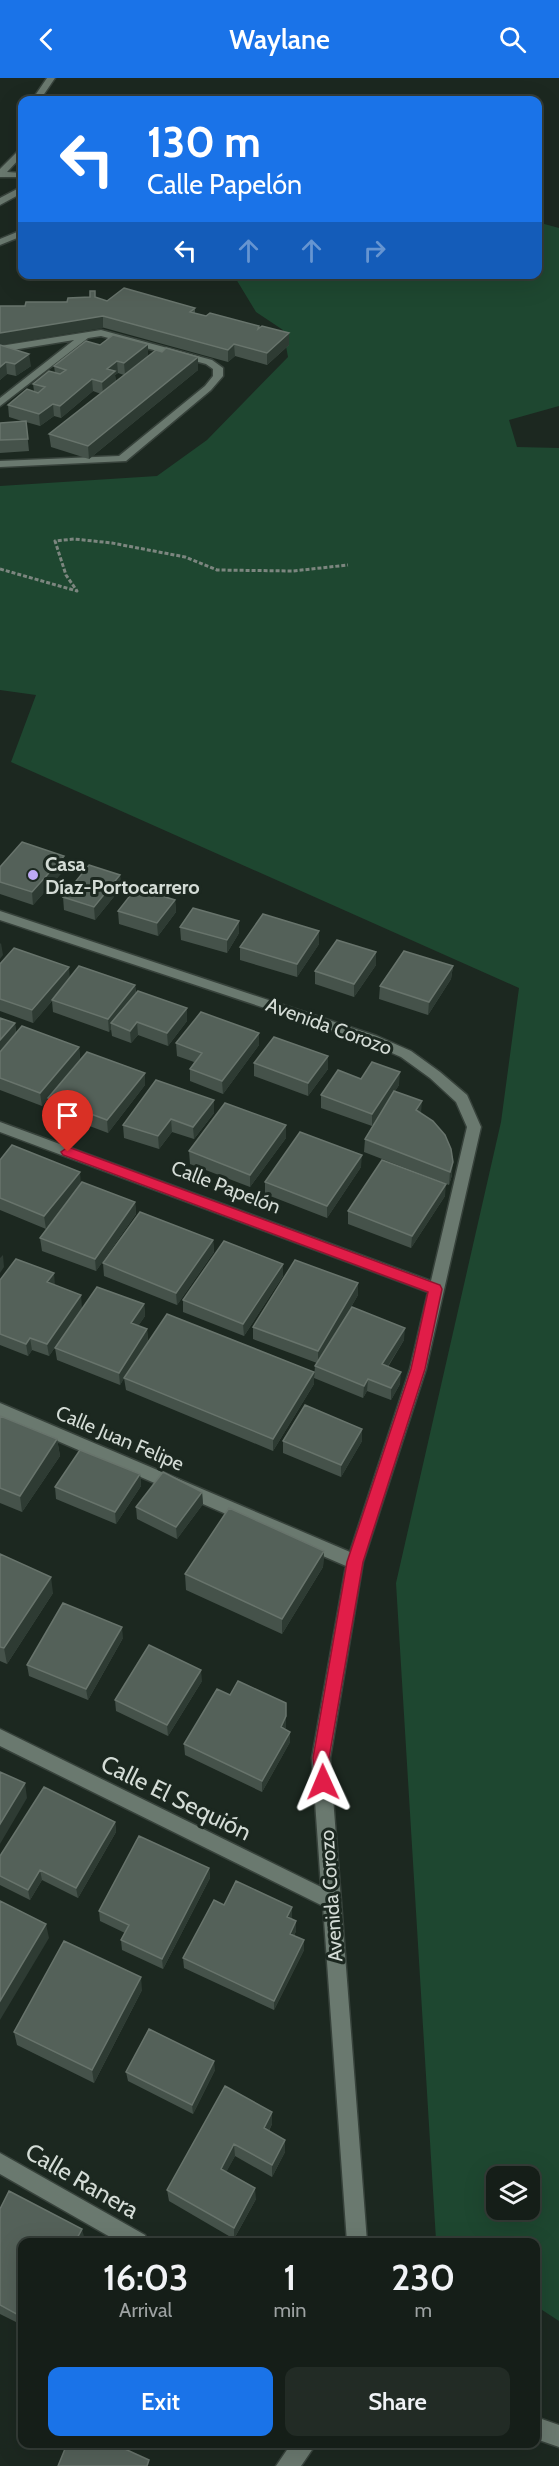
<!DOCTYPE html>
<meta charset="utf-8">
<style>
body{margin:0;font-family:Cabin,sans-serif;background:#222b25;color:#f1f3f6;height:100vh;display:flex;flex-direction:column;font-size:22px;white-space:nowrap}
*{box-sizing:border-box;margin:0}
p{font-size:20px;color:#9da2a2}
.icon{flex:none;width:33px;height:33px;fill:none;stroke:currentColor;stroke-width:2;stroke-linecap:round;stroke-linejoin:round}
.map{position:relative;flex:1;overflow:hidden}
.drawer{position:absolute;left:18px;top:2160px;width:522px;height:210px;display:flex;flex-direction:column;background:#151e18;border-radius:12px;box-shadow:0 6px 24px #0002,0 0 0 2px #343c37}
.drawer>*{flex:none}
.guide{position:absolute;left:18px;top:18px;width:524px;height:183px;border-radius:12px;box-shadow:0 6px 24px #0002,0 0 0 2px #343c37;background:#1a73e8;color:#fff;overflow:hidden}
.tools{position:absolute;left:486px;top:2088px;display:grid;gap:12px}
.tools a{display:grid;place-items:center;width:54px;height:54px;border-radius:12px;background:#151e18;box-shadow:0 6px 24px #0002,0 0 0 2px #343c37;font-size:30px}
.pin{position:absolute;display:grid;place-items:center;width:51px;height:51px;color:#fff;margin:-62px -26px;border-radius:50% 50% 50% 0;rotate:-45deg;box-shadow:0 0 6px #0007}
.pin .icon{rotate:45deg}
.me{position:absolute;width:66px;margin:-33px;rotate:359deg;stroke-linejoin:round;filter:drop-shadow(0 0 4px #0008)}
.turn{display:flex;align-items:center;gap:21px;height:126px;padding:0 30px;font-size:27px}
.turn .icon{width:78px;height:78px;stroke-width:2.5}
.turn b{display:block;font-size:42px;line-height:51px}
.lanes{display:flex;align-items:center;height:57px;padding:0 30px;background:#0003;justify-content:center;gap:30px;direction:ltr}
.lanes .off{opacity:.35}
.eta{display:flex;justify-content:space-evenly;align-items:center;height:102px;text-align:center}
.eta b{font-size:36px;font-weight:600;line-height:42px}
.primary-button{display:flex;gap:12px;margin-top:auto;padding:12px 30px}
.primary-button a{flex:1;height:69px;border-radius:12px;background:#1a73e8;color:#fff;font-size:24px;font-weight:600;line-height:69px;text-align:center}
.primary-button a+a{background:#222b25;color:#f1f3f6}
header{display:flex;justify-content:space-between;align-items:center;height:78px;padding:0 30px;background:#1a73e8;color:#fff;font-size:27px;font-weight:600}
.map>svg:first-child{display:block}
.green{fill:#1e4730;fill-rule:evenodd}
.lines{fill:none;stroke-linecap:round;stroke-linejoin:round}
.minor-casing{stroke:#37423b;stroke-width:3}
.path{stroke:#7c867f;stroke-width:3;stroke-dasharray:4 2;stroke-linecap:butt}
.minor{fill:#6a796f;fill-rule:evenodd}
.wall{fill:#45524a;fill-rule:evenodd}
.shaded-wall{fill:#2e3b33}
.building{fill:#546159;stroke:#68746c;stroke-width:1.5}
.route{fill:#e11d48;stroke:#92132f;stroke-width:1.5}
.poi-dot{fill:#bea9f5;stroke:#1c2820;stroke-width:2}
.labels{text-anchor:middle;stroke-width:6;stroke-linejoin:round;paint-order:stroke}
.poi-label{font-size:20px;font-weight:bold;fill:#d4dcd6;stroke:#1c2820;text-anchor:start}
.street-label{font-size:20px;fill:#d4dcd6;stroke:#1c2820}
.near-street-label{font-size:24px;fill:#d4dcd6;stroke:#1c2820}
</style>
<header><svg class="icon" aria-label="back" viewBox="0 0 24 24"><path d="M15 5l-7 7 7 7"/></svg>Waylane<svg class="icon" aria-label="search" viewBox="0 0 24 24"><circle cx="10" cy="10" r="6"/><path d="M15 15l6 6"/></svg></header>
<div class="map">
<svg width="559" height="2388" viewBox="0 0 559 2388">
<rect width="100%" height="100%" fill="#1c2820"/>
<path class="green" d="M537 144 559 150V328L509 342 517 369 559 370V2243L536 2228V2164H439L436 2162 396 1505 501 1044 519 910 11 684 36 617 0 612V408L157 398 207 362 288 279 283 252 256 234 236 201 229 197 537 196ZM496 2098H530V2132H496Z"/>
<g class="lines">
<g class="minor-casing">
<path id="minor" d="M47 0H55L40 22H32Z
M19 72H22V78L7 94 22 95V99H0V91Z
M19 110H22V115L0 127V120Z
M22 152V158L0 167V161Z
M101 252 212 282 223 290V298L211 312 126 383 0 389V383L119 378 205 308 213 298V291L206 286 101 258 88 260 0 328V320L74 262 0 274V268Z
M0 833 377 958 411 973 440 994 467 1017 481 1049 426 1291 363 1484 330 1680 367 2164H347L323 1828 0 1668V1651L321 1809 312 1680 346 1488 0 1338V1325L350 1474 410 1291 428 1214 0 1054V1044L431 1203 467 1049 456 1024 430 1000 401 979 367 964 0 842Z
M0 2075 145 2157 148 2164H119L0 2096Z
M536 2339 559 2347V2369L536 2361Z
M291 2366H316L301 2388H276Z"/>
</g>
<path class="path" d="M0 491 77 513 66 497 55 463 74 461 112 465 185 479 217 492 293 493 348 487"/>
<use href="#minor" class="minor"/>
</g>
<path class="wall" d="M96 220 107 223 195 230V235L206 238 259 248V250L289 255V267L267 287 235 278 228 284 25 228Z
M0 267 31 288 16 298 7 296 0 302Z
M100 267 148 278 162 274 198 279V292L89 381 51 369 49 356 101 316 93 313 61 340 54 338 40 348 26 344 29 373 0 375V345L25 344 9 339 8 327 34 313 33 306 55 295 54 288ZM118 295 124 297 116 304 115 297Z
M0 789 65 791 33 827 0 816Z
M120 797 121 810 95 842 64 832 63 819Z
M175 822 176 834 158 858 119 846 118 833Z
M180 849 239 855 227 875 181 862Z
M319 853V866L297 899 240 882V869Z
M376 874V887L354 919 315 906V893Z
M0 886 70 899 135 907 136 915 187 943 168 968 138 957 131 965 112 958 111 951 109 954 53 934 52 923 33 945 0 933Z
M453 888 451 901 428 937 379 921 380 908Z
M0 940 15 945 16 955 79 969 80 982 42 1028 0 1012Z
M259 955V967L223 1016 190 1003V991L194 984 177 978 176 965Z
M254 985 328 991 308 1018 254 998Z
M361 1001 399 1007 395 1013 421 1035 452 1097 449 1107 364 1074 365 1061 379 1038 372 1048 321 1030V1017Z
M145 1007 108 1055 50 1033 48 1020Z
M214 1035 194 1061 172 1054 159 1071 124 1060 123 1047Z
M286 1047V1060L250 1109 190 1086 189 1073Z
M0 1082 81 1105 135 1124 136 1136 96 1193 42 1173 40 1160 65 1126 46 1151 0 1132Z
M361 1089 327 1140 265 1116V1104Z
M445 1118 411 1170 348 1146V1133Z
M213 1162 214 1174 177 1227 104 1198 103 1185Z
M283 1186V1198L244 1258 183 1234V1222Z
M0 1202 55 1208 82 1230 49 1278 32 1272 28 1278 0 1267Z
M358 1205V1217L335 1257 404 1262 388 1289 400 1306 391 1322 367 1313 363 1320 314 1300 315 1288 317 1285 253 1261V1249Z
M144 1226 145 1238 138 1248 147 1251 148 1264 314 1294V1306L273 1373 126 1312 124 1300 120 1307 57 1282 55 1270Z
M0 1338 57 1361 60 1378 22 1434 0 1425Z
M283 1363H362L341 1399 283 1375Z
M140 1396 141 1408 116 1446 56 1421 55 1409Z
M202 1414 203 1426 177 1461 137 1441 136 1429Z
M324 1473 323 1489 282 1556 186 1512 185 1496Z
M0 1476 53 1515 7 1586 0 1583Z
M123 1560 88 1622 29 1598 27 1587Z
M202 1603 168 1658 116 1633 115 1622Z
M286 1649 285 1651 290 1654V1664L262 1714 185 1677 184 1666Z
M115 1744 116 1754 78 1820 42 1802 30 1822 0 1807V1778Z
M209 1790 210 1800 163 1891 122 1872 121 1862 125 1855 100 1843 99 1833Z
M224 1827 292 1839 291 1840 296 1843V1853L294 1858 304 1862V1872L274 1932 184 1890 183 1880Z
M142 1912 94 2005 17 1967 14 1954Z
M215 1992 193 2036 128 2003 126 1994Z
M272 2034V2046L269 2053 285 2062V2074L272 2099 235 2078 226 2094 256 2121 234 2161 169 2123 167 2112Z
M0 2131 85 2162 22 2164V2247L0 2236Z"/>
<path class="shaded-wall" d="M103 238V250L0 267V255Z
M289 255V267L267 287V275Z
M148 266V278L125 297 124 285Z
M234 266 235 278 228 284V272Z
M29 276 31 288 16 298 15 286Z
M198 279V292L89 381 88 368Z
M117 283 118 295 115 297 116 305 103 316 102 304 107 291Z
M6 284 7 296 0 302V289Z
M92 301 93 313 61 340 60 328Z
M53 326 54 338 40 348 39 336Z
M64 778 65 791 33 827 32 814Z
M120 797 121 810 95 842 94 829Z
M175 822 176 834 158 858 157 845Z
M239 843V855L227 875V862Z
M319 853V866L297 899V886Z
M1 865 3 877 0 881V866Z
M376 874V887L354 919V906Z
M453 888 451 901 428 937 429 924Z
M69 889 70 902 52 922V923L33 945 32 932Z
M135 907 136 920 111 945V951L109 954 108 941Z
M187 930V943L168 968 167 955Z
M137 944 138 957 131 965 130 953Z
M15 945 16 958 0 977V962Z
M259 955V967L223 1016 222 1003Z
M79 969 80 982 42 1028 40 1015Z
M328 978V991L308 1018V1005Z
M400 994 399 1007 372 1048V1036Z
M145 995V1007L108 1055 107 1042Z
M214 1022V1035L194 1061 193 1049Z
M422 1023 421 1035 416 1032Z
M171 1041 172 1054 159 1071 158 1058Z
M286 1047V1060L250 1109V1097Z
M362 1077 361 1089 327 1140V1128Z
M453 1084 452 1097 449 1107 450 1094Z
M80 1094 81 1107 46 1151 44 1138Z
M446 1106 445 1118 411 1170 412 1158Z
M135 1124 136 1136 96 1193 95 1181Z
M213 1162 214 1174 177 1227 176 1215Z
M3 1177 4 1189 0 1195V1180Z
M283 1186V1198L244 1258 243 1246Z
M54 1195 55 1207 47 1204Z
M358 1205V1217L318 1286V1273Z
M81 1217 82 1230 49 1278 47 1266Z
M144 1226 145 1238 132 1257 131 1245Z
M405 1250 404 1262 381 1299 382 1286Z
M147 1251 148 1264 120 1307 119 1295Z
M30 1260 32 1272 28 1278 26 1266Z
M314 1294V1306L273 1373V1361Z
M401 1294 400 1306 391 1322V1310Z
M368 1301 367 1313 363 1320 364 1308Z
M362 1351V1363L341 1399V1387Z
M57 1361 60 1378 22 1434 20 1418Z
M140 1396 141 1408 116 1446 115 1434Z
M202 1414 203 1426 177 1461 176 1449Z
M324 1473 323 1489 282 1556V1541Z
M51 1499 53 1515 7 1586 4 1570Z
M122 1549 123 1560 88 1622 86 1611Z
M201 1592 202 1603 168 1658 167 1647Z
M286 1638V1649L281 1660V1649Z
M290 1654V1664L262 1714V1703Z
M25 1705 27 1720 0 1766V1746Z
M115 1744 116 1754 78 1820 76 1810Z
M209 1790 210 1800 163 1891 162 1881Z
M40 1792 42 1802 30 1822 28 1812Z
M292 1829V1839L287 1848V1839Z
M296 1843V1853L290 1866V1856Z
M46 1846 49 1860 0 1942V1923Z
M304 1862V1872L274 1932V1923Z
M141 1899 142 1912 94 2005 92 1992Z
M214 1983 215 1992 193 2036 192 2027Z
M272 2034V2046L264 2062V2050Z
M285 2062V2074L272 2099V2087Z
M234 2066 235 2078 222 2102 221 2091Z
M255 2110 256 2121 234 2161V2150Z
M82 2151 85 2162 83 2164H75Z"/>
<path class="building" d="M124 210 195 230 190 234 206 238 210 235 259 248 258 251 262 248 289 255 267 275 234 266 228 272 103 238 0 255V228H25L26 224H67L68 220 90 219V213H95V219L107 223Z
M113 257 148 266 124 285 117 283 107 291 115 293 102 304 92 301 60 328 53 326 39 336 8 327 27 311 38 315 45 309 33 306 49 293 60 296 66 292 54 288 86 263 100 267Z
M0 267 29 276 15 286 6 284 0 289Z
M166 270 198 279 88 368 49 356 156 272 162 274Z
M26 343 28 361 0 362V345Z
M22 764 64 778 32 814 0 804V789Z
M89 787 120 797 94 829 63 819Z
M136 810 175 822 157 845 118 833Z
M193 830 239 843 227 862 180 849Z
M263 836 319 853 297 886 240 869Z
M337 862 376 874 354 906 315 893Z
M14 870 69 889 32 932 0 921V886Z
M404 873 453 888 429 924 380 908Z
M79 888 135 907 108 941 52 922Z
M138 913 187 930 167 955 137 944 130 953 111 945Z
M201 934 259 955 222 1003 190 991 202 975 176 965Z
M0 940 15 945 0 962Z
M22 948 79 969 40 1015 0 1000V974Z
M274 959 328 978 308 1005 254 985Z
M87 974 145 995 107 1042 48 1020Z
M372 984 400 994 372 1036 321 1017 338 992 361 1001Z
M156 1002 214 1022 193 1049 171 1041 158 1058 123 1047Z
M394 1013 422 1023 416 1032 433 1043 445 1057 451 1071 453 1084 450 1094 365 1061Z
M225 1025 286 1047 250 1097 189 1073Z
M300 1054 362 1077 327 1128 265 1104Z
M12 1067 80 1094 44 1138 0 1120V1082Z
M382 1082 446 1106 412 1158 348 1133Z
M82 1104 135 1124 95 1181 40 1160Z
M140 1134 213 1162 176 1215 103 1185Z
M224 1163 283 1186 243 1246 183 1222Z
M16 1181 54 1195 47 1204 81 1217 47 1266 30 1260 26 1266 0 1256V1202Z
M295 1182 358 1205 318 1273 253 1249Z
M97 1209 144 1226 131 1245 147 1251 119 1295 55 1270Z
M352 1229 405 1250 382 1286 401 1294 391 1310 368 1301 364 1308 315 1288Z
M167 1236 314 1294 273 1361 124 1300Z
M305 1327 362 1351 341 1387 283 1363Z
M0 1338 57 1361 20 1418 0 1410Z
M80 1372 140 1396 115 1434 55 1409Z
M163 1394 202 1414 176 1449 136 1429Z
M229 1430 324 1473 282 1541 185 1496Z
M0 1476 51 1499 4 1570 0 1569Z
M63 1525 122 1549 86 1611 27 1587Z
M149 1567 201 1592 167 1647 115 1622Z
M238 1603 286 1625V1638L281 1649 290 1654 262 1703 184 1666 217 1611 230 1617Z
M0 1694 25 1705 0 1746Z
M44 1709 115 1744 76 1810 40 1792 28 1812 0 1798V1778Z
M139 1758 209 1790 162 1881 121 1862 129 1847 99 1833Z
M236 1803 292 1829 287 1839 296 1843 290 1856 304 1862 274 1923 183 1880 214 1822 224 1827Z
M0 1823 46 1846 0 1923Z
M64 1863 141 1899 92 1992 14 1954Z
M149 1951 214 1983 192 2027 126 1994Z
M225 2008 272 2034 264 2050 285 2062 272 2087 234 2066 221 2091 255 2110 234 2150 167 2112Z
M9 2113 82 2151 75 2164H22V2239L0 2227V2131Z
M67 2366H114L149 2382 147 2388H58Z"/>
<path class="route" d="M68 1069 440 1207 442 1211 425 1291 363 1484 329 1680 331 1704 329 1709 323 1711 317 1709 313 1680 347 1484 411 1291 428 1214 63 1077 61 1074Z"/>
<circle class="poi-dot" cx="33" cy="797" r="6"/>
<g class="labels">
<g class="poi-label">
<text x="45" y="793">Casa<tspan x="45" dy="23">Díaz-Portocarrero</tspan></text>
</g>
<g class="street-label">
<text transform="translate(329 948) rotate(20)" y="7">Avenida Corozo</text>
<text transform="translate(226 1109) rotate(21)" y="7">Calle Papelón</text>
<text transform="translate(120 1360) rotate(23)" y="7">Calle Juan Felipe</text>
<text transform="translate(331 1818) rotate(-94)" y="7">Avenida Corozo</text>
</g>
<g class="near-street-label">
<text transform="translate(176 1720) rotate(26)" y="8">Calle El Sequión</text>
<text transform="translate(82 2103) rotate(30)" y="8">Calle Ranera</text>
</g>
</g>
</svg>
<div class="tools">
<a><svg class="icon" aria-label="layers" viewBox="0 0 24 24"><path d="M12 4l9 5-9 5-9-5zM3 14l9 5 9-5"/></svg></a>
</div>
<div class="pin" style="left:68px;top:1074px;background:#d93025"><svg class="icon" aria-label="arrive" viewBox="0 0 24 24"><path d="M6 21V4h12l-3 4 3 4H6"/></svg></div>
<svg class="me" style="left:323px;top:1704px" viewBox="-20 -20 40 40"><path d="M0-17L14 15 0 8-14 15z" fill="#e11d48" stroke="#fff" stroke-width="4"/></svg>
<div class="guide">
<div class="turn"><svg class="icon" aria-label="left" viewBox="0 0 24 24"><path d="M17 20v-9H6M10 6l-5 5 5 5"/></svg><div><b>130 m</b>Calle Papelón</div></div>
<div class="lanes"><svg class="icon" aria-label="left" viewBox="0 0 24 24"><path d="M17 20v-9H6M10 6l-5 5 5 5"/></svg><svg class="icon off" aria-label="ahead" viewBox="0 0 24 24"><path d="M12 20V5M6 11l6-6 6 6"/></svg><svg class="icon off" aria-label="ahead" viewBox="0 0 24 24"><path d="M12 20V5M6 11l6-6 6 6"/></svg><svg class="icon off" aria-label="right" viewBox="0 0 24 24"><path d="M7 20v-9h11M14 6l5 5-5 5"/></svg></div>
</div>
<section class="drawer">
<div class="eta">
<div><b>16:03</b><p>Arrival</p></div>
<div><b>1</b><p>min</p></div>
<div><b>230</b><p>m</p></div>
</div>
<div class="primary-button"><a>Exit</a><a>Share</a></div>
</section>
</div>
